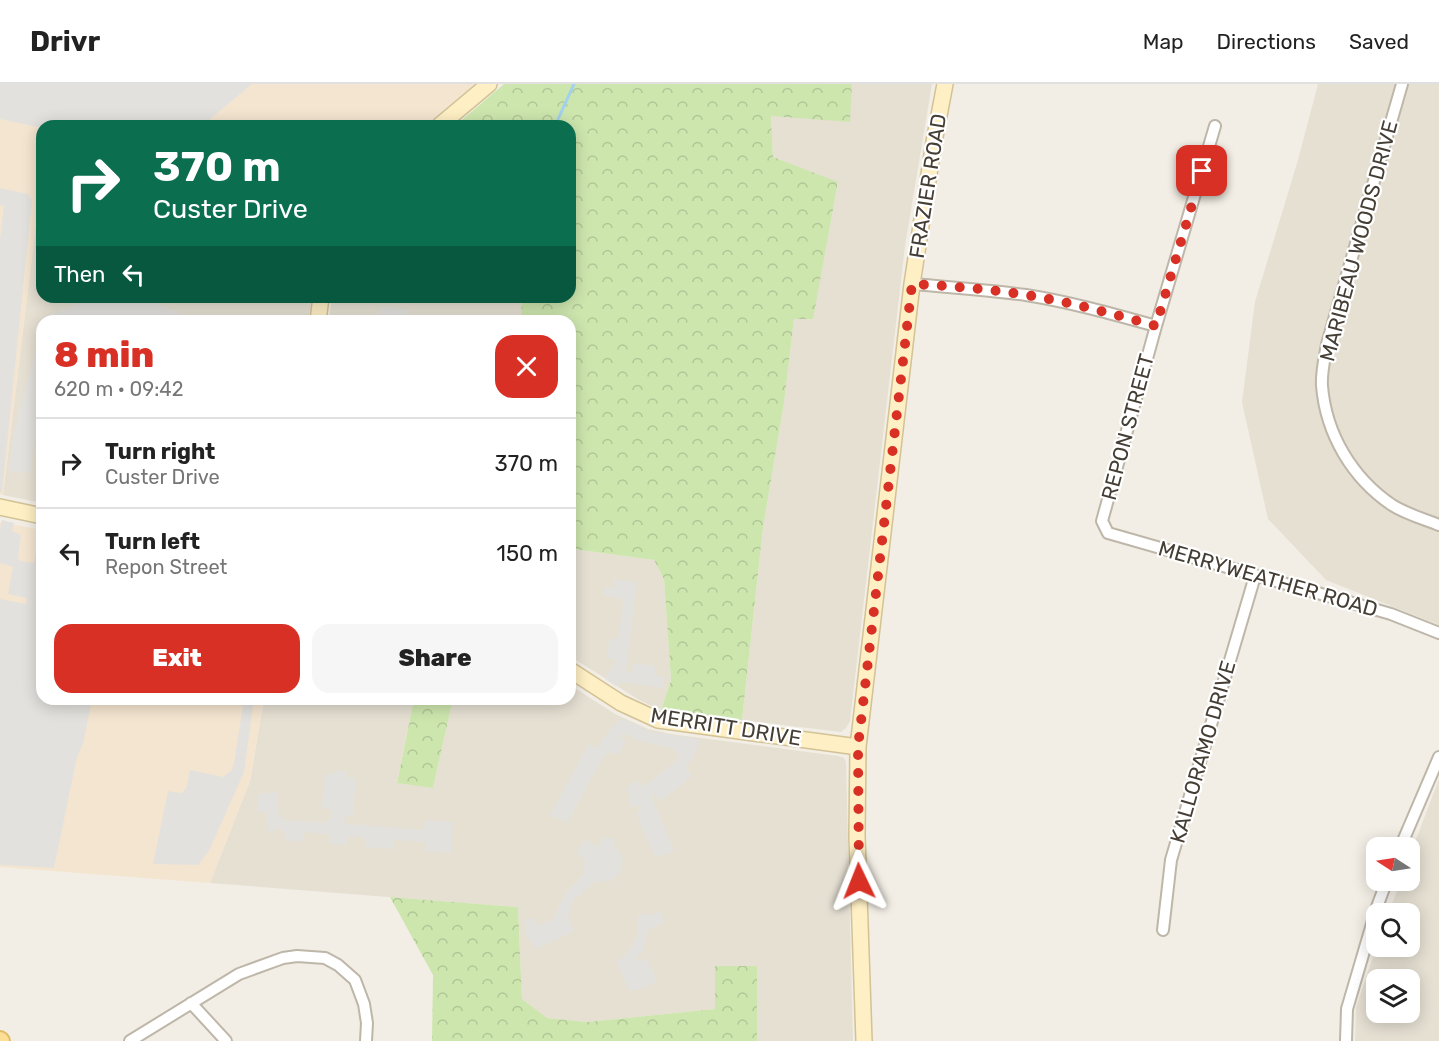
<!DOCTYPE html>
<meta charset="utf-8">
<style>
body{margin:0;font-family:Rubik,sans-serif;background:#f6f6f6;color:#222;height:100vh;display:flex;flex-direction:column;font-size:22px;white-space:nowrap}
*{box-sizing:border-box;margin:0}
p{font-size:20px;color:#767676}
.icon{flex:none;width:33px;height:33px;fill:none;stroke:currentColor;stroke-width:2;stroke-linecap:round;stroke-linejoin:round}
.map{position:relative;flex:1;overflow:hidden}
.sheet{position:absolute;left:36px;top:231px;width:540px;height:390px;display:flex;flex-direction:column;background:#fff;border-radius:18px;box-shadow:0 3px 15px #0003}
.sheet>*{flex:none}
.guide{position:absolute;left:36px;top:36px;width:540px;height:183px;border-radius:18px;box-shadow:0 3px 15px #0003;background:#0b6e4f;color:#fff;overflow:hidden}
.needle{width:39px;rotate:282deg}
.fabs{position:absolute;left:1366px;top:753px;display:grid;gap:12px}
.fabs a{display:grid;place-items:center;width:54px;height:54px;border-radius:12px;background:#fff;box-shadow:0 3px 15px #0003;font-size:30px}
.pin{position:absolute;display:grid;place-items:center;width:51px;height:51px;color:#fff;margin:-26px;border-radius:12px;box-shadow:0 3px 9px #0006}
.me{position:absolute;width:66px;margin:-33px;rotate:358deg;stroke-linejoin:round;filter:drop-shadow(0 0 4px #0008)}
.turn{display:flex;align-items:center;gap:21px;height:126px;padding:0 18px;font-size:27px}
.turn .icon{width:78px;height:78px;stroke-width:2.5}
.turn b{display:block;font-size:42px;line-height:51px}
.then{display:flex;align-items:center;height:57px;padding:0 18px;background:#0003;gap:12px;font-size:22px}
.round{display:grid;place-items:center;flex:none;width:63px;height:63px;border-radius:18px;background:#f6f6f6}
.head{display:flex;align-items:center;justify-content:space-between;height:102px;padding:0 18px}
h1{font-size:36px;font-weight:800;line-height:45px;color:#d93025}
.primary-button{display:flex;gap:12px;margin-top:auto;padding:12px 18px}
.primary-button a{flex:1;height:69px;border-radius:18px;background:#d93025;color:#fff;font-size:24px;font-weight:800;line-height:69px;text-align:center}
.primary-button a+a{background:#f6f6f6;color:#222}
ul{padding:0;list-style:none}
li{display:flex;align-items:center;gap:18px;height:90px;padding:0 18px;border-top:2px solid #e0e0e0}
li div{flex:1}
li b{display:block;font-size:22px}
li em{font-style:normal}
header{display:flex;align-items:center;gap:36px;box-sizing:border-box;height:84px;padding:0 30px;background:#fff;border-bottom:2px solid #e0e0e0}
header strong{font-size:28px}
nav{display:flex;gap:33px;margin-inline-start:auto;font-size:21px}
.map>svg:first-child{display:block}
.residential{fill:#e6e0d3;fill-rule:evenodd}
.commercial{fill:#f4e5d0}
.forest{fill:url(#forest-crowns)}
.parking{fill:#e3e1dd}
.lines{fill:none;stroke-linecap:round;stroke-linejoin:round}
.stream{stroke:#a2d0ef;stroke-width:3}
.street-casing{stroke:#beb6a8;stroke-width:14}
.secondary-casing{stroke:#d2c296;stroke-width:18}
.primary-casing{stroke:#e1bb64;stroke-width:20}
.street{stroke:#fff;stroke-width:10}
.secondary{stroke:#feefc4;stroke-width:15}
.primary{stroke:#fcde94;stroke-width:16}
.route{stroke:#d93025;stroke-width:10;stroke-dasharray:0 18}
.labels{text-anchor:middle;stroke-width:4.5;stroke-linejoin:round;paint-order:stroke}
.street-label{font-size:21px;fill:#453e35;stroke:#fff}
</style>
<header>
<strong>Drivr</strong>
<nav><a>Map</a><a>Directions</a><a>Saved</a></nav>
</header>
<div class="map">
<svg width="1439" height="957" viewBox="0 0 1439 957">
<defs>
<pattern id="forest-crowns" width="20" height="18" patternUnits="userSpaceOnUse" patternTransform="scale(1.5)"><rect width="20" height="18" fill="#cde6ae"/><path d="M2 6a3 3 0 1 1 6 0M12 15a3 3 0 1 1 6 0" fill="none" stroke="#b1c696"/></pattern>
</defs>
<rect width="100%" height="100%" fill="#f2eee5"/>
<path class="residential" d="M852 0H932L905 162 850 637 846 644 841 648 742 636 763 444 784 319 794 234 812 235 838 99 773 73 771 31 849 37Z
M1318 0H1439V541L1326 496 1268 435 1242 318 1255 218 1298 76Z
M40 106 42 107V213H312L308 237H42V419L3 411Z
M332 213H522L521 237H329Z
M572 465 654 476 664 495 671 596 661 626 639 616 570 572V467Z
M570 601 615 630 648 645 671 650 838 672 844 674 846 678 853 957H757L756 882 715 925 587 938 546 934 522 915 518 823 210 799 250 697 264 615H414L397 698 433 704 453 615H570Z
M1439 695V957H1355L1356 923 1377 861V862H1410V830L1388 829 1401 797 1410 796V771ZM1377 896H1410V928H1377Z"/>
<path class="commercial" d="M0 0H475L424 42H42V107H40L3 411 0 410Z
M0 438 42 446V615H264L250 697 210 799 0 783Z"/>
<path class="forest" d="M504 0H852L850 38 771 32 773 73 838 98 813 235H794L784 319 763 444 742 636 671 629 661 626 671 596 664 495 654 476 573 465 570 467V237H521L522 213H570V42H455Z
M414 615H453L433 704 397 699Z
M390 813 518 823 522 915 547 934 587 938 715 925V882H757V957H432L433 891Z"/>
<path class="parking" d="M0 0H252L202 42H42V44L0 35Z
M0 104 28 110 32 117 2 409 0 408V156L4 122 0 121Z
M96 213H137L201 237H42V234Z
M381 222 409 226 407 237H379Z
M42 245V323L36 345 30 389 9 387 14 347Z
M2 436 14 439 12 447 21 451 18 474 20 477 34 479 40 451H42V615H92L83 660 77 673 54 784 0 781V515L26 520 27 514 8 510 13 483 0 479V444Z
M615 495 637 498 626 585 627 588H631L633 579 655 582V591L664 593 663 604 622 598 616 602 605 595 615 578 614 575 607 574 609 555H616L619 551 623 517 621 514 603 511 605 503H613Z
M244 615H254L244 688 209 767 198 781 153 780 168 707 181 709 186 705 190 686 223 693 231 687 234 679Z
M623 635 651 648 700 655 695 669 686 684 692 692 661 717 655 710 651 712 674 767 664 771 655 773 636 729 642 723 638 721 633 724 628 715 631 713 625 705 637 696 643 703 678 676 679 672 674 665 639 657 623 649 620 653 627 658 617 671 611 668 603 673 567 739 550 731 589 660 596 664 613 642Z
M336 686 347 688 346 693 356 694 353 731 345 732 344 737 347 740 423 746 426 736 453 738 451 769 426 767V759L424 758 396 756 394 757 393 765 366 763 364 753 349 752 346 761 330 760V752L328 750 304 748 302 758 285 757 284 747 278 744 272 748 268 747 267 729 258 728 257 710 277 708 278 730 285 736 325 739 331 734 332 726 322 724 325 689 334 690Z
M602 753 613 754 615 763 621 769 623 776 620 789 611 797 594 798 572 818 568 832 574 847 536 865 525 850 526 845 524 836 532 833 538 842 555 834 559 822 566 808 584 790V776L576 768 587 754 593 761 597 762 601 759Z
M661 827 664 839 648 846 643 867 636 875 639 877 647 875 657 897 640 906H629L616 877 624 872 633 861 637 852V833L647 829 651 831Z"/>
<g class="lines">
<path class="stream" d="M555 42 574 0"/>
<g class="street-casing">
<path id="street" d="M1402 0 1327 260C1325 273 1321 288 1322 302 1326 350 1352 394 1392 421 1406 430 1424 435 1439 441
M1215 42 1156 242 1102 437 1108 449 1391 530 1439 549
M912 200C950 203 988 206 1026 211 1070 218 1113 230 1156 242
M1400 764 1439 673
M1163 846 1171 776 1255 492
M191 919 226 957
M130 957 239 890 283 874 297 872 325 874 338 881 355 896 364 920 367 939 366 957
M1346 957 1347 925 1377 823 1387 796"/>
</g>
<g class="secondary-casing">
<path id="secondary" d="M439 42 489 0
M318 237 321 213
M0 423 42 432
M570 586 621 619 658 636 858 663
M864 957 857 752 858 663 912 200 934 58 945 0"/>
</g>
<g class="primary-casing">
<path id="primary" d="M0 956 1 957"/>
</g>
<use href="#street" class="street"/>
<use href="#secondary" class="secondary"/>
<use href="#primary" class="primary"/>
</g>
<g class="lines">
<path class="route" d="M859 797 858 663 912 200C950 202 988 205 1026 211 1070 218 1113 230 1156 242L1202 87"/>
</g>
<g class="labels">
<g class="street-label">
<text transform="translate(928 102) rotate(-81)" y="7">FRAZIER ROAD</text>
<text transform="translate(1359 157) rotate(-75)" y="7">MARIBEAU WOODS DRIVE</text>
<text transform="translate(1128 343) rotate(-75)" y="7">REPON STREET</text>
<text transform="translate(1268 495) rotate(16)" y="7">MERRYWEATHER ROAD</text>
<text transform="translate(726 643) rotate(9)" y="7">MERRITT DRIVE</text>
<text transform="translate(1203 668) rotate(-74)" y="7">KALLORAMO DRIVE</text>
</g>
</g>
</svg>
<div class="fabs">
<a><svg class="needle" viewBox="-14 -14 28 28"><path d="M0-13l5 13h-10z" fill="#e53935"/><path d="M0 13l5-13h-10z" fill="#767676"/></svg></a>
<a><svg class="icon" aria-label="search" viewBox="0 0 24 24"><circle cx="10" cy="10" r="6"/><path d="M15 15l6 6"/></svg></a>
<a><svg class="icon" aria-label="layers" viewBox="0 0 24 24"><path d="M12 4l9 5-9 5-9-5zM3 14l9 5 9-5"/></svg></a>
</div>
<div class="pin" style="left:1202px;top:87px;background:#d93025"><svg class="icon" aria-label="arrive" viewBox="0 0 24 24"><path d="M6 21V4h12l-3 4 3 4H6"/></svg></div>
<svg class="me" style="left:859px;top:797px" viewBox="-20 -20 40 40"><path d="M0-17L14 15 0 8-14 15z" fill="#d93025" stroke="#fff" stroke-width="4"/></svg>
<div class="guide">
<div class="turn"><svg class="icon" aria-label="right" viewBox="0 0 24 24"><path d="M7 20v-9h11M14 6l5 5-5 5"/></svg><div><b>370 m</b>Custer Drive</div></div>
<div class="then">Then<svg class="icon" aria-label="left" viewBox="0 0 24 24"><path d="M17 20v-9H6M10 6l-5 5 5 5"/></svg></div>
</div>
<section class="sheet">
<div class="head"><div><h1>8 min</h1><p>620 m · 09:42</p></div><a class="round" style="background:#d93025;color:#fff"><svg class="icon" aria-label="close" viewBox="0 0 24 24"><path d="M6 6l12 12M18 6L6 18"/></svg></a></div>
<ul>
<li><svg class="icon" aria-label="right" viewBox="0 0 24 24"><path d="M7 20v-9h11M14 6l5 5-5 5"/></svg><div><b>Turn right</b><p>Custer Drive</p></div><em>370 m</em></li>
<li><svg class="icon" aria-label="left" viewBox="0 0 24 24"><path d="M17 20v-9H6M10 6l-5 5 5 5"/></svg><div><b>Turn left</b><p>Repon Street</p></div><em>150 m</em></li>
</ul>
<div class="primary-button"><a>Exit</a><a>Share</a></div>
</section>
</div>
